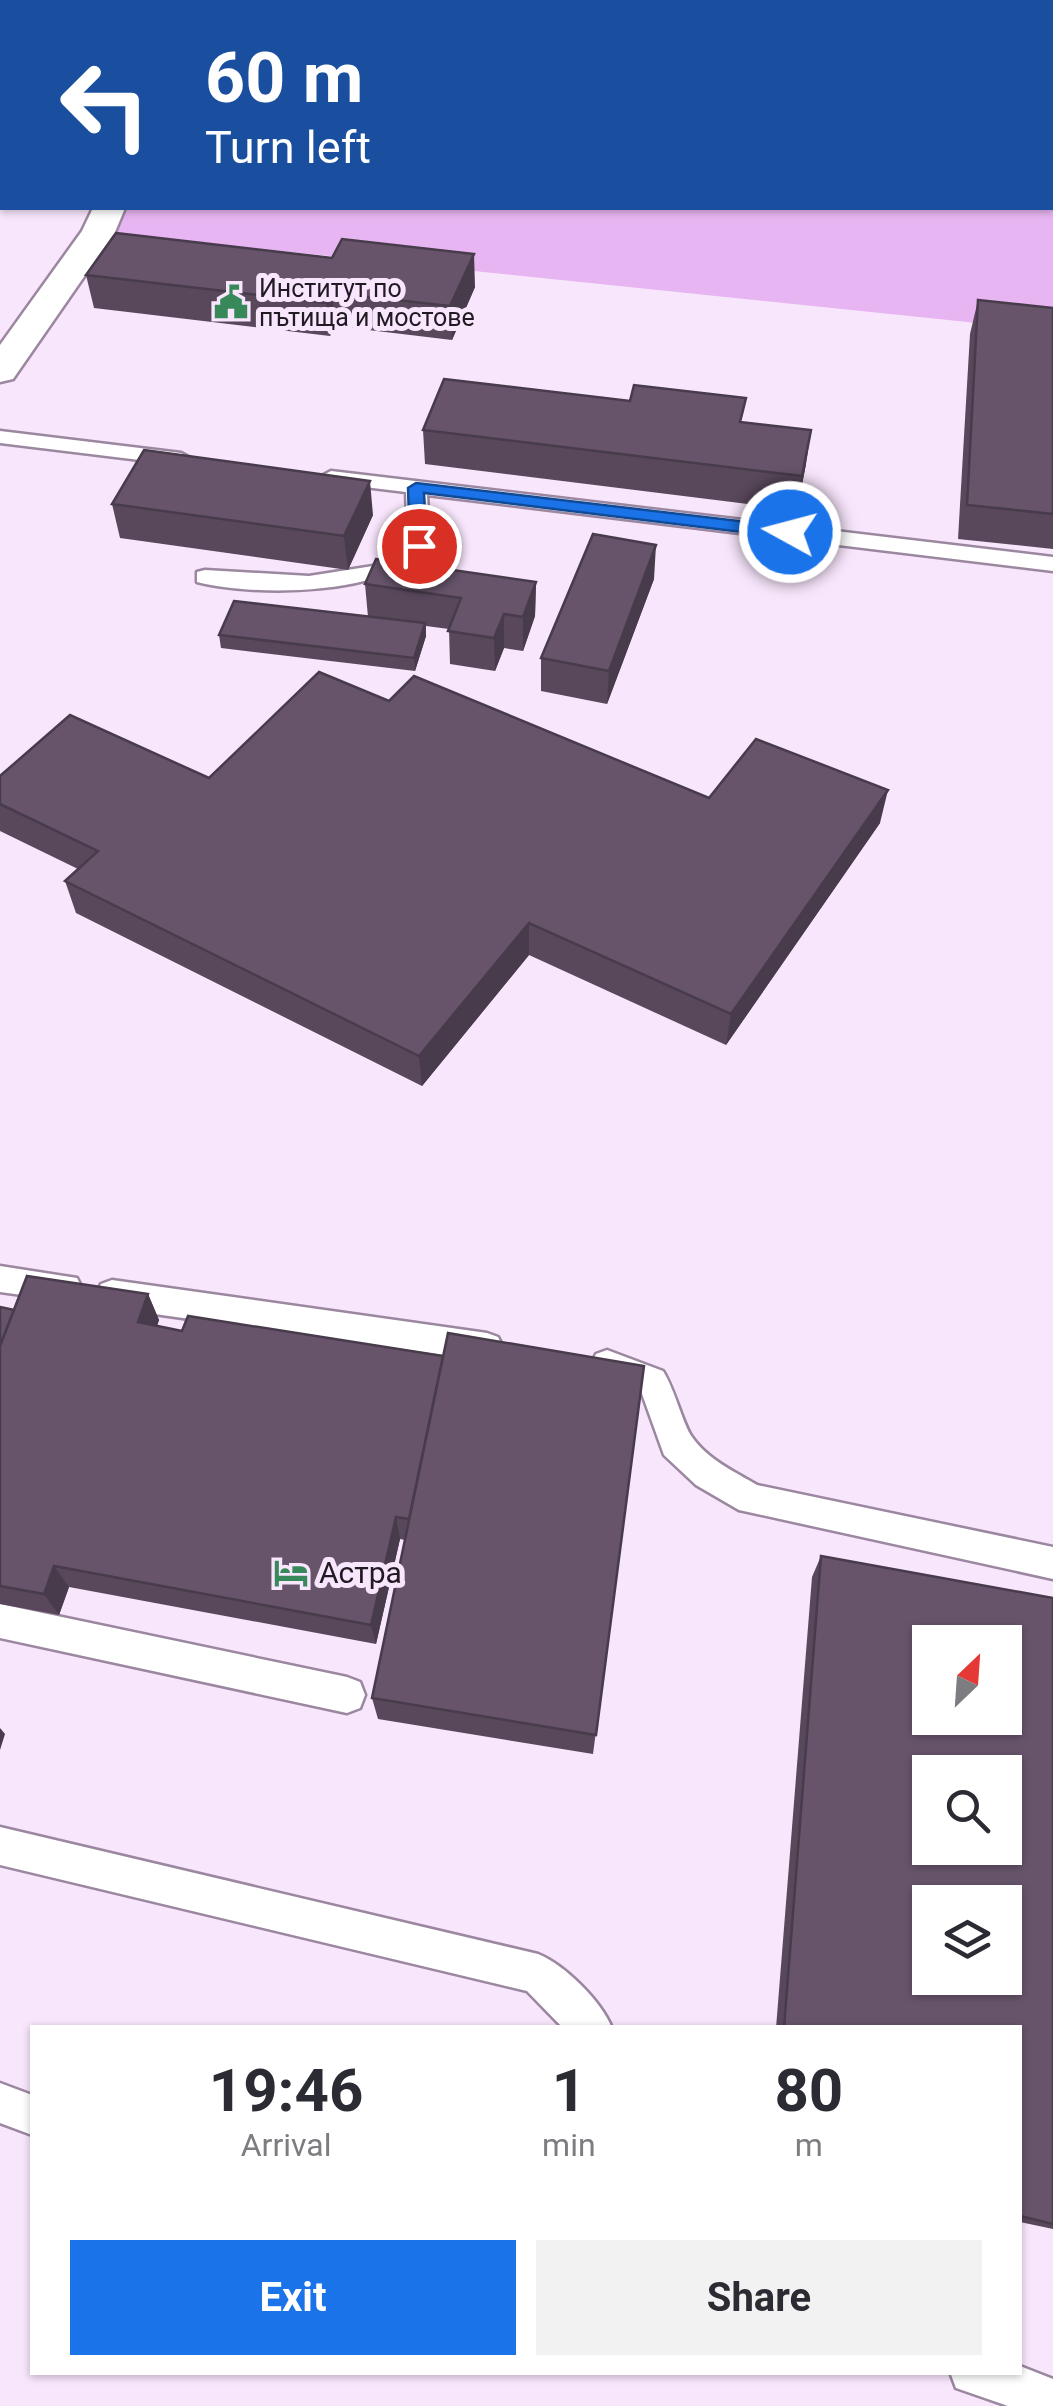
<!DOCTYPE html>
<meta charset="utf-8">
<style>
body{margin:0;font-family:Roboto,sans-serif;background:#f2f2f3;color:#2b2b33;height:100vh;display:flex;flex-direction:column;font-size:38px;white-space:nowrap}
*{box-sizing:border-box;margin:0}
p{font-size:32px;color:#7c7c81}
.icon{flex:none;width:55px;height:55px;fill:none;stroke:currentColor;stroke-width:2;stroke-linecap:round;stroke-linejoin:round}
.map{position:relative;flex:1;overflow:hidden}
.sheet{position:absolute;left:30px;top:2025px;width:992px;height:350px;display:flex;flex-direction:column;background:#fff;border-radius:0px;box-shadow:0 2px 8px #0004}
.sheet>*{flex:none}
.banner{position:absolute;left:0px;top:0px;width:1055px;height:210px;box-shadow:0 2px 8px #0004;background:#1a4fa0;color:#fff;overflow:hidden}
.needle{width:65px;rotate:25deg}
.controls{position:absolute;left:912px;top:1625px;display:grid;gap:20px}
.controls a{display:grid;place-items:center;width:110px;height:110px;border-radius:0px;background:#fff;box-shadow:0 2px 8px #0004;font-size:50px}
.pin{position:absolute;display:grid;place-items:center;width:85px;height:85px;color:#fff;margin:-42px;border:5px solid #fff;border-radius:50%;box-shadow:0 2px 10px #0007}
.me{position:absolute;width:110px;margin:-55px;rotate:277deg;stroke-linejoin:round;filter:drop-shadow(0 0 8px #0008)}
.turn{display:flex;align-items:center;gap:35px;height:210px;padding:0 40px;font-size:45px}
.turn .icon{width:130px;height:130px;stroke-width:2.5}
.turn b{display:block;font-size:70px;line-height:85px}
.eta{display:flex;justify-content:space-evenly;align-items:center;height:170px;text-align:center}
.eta b{font-size:60px;font-weight:700;line-height:70px}
.action{display:flex;gap:20px;margin-top:auto;padding:20px 40px}
.action a{flex:1;height:115px;border-radius:0px;background:#1a73e8;color:#fff;font-size:40px;font-weight:700;line-height:115px;text-align:center}
.action a+a{background:#f2f2f3;color:#2b2b33}
.map>svg:first-child{display:block}
.green{fill:#e7b5f1}
.lines{fill:none;stroke-linecap:round;stroke-linejoin:round}
.lane-casing{stroke:#9b87a0;stroke-width:5}
.street-casing{stroke:#9b87a0;stroke-width:5}
.lane{fill:#fff;fill-rule:evenodd}
.street{fill:#fff;fill-rule:evenodd}
.wall{fill:#59485c}
.shaded-wall{fill:#483b4b}
.building{fill:#67546b;stroke:#483b4b;stroke-width:2.5;fill-rule:evenodd}
.route{fill:#1a73e8;stroke:#114b97;stroke-width:2.5}
.labels{text-anchor:middle;stroke-width:10;stroke-linejoin:round;paint-order:stroke}
.far-poi-label{font-size:25px;fill:#221a23;stroke:#f8e6fc;text-anchor:start}
.poi-label{font-size:30px;fill:#221a23;stroke:#f8e6fc;text-anchor:start}
</style>
<div class="map">
<svg width="1053" height="2406" viewBox="0 0 1053 2406">
<rect width="100%" height="100%" fill="#f8e6fc"/>
<path class="green" d="M0 0H1053V331L98 232 115 208H1052V2H2V110Z"/>
<g class="lines">
<g class="lane-casing">
<path id="lane" d="M0 138H2V148H0Z
M0 431 181 453 192 459 181 465 0 443Z
M331 471 1053 557V571L427 495 430 546C389 596 256 597 197 582V572L205 570 309 576 373 566 408 543 406 492 323 482 320 477Z
M0 1266 77 1278 82 1288 77 1298 66 1301 0 1292Z
M112 1280 487 1333 498 1337 503 1347 498 1357 487 1361 112 1308 101 1304 96 1294 101 1284Z
M607 1350 663 1371C675 1390 683 1425 692 1437 707 1459 735 1472 757 1485L1053 1547V1579L739 1510 696 1485 664 1455 641 1391 596 1374 591 1364 596 1354Z
M0 1604 347 1677 360 1682 365 1695 360 1708 347 1713 0 1638Z
M0 1827 538 1954C565 1965 601 2001 612 2028H563L527 1991 0 1865Z
M0 2083 32 2095V2135L0 2123Z
M1020 2366 1053 2379V2406H1008L956 2388 950 2372H1020Z"/>
</g>
<g class="street-casing">
<path id="street" d="M93 208H125L115 232 13 379 0 382V345L82 231Z"/>
</g>
<use href="#lane" class="lane"/>
<use href="#street" class="street"/>
</g>
<path class="wall" d="M603 0H637L636 2Z
M86 275 475 287 452 340 335 326 330 336 94 308Z
M978 300 1053 308V549L958 539 970 334Z
M630 401 743 422 806 464 797 510 425 464 423 430Z
M112 504 373 515 348 570 120 538Z
M654 579 607 704 541 691V658Z
M536 582 535 616 523 651 504 648 495 671 450 664 449 629 426 626V636L415 671 221 648 219 635 368 617 365 584Z
M389 701 709 798 880 823 726 1045 529 955 422 1086 76 913 65 881 78 869 0 831V776L209 778Z
M148 1294 159 1320 157 1326 182 1331 443 1356 644 1366 593 1754 378 1719 372 1698 405 1540 400 1539 376 1644 69 1587 59 1615 0 1604V1307L14 1310Z
M821 1556 1053 1598V2229L1020 2222V2028H776L812 1577Z"/>
<path class="shaded-wall" d="M474 254 475 287 452 340 450 306Z
M332 293 335 326 330 336 326 303Z
M811 430 806 464 797 510 802 476Z
M370 481 373 515 348 570 344 536Z
M656 545 654 579 607 704 609 671Z
M536 582 535 616 523 651V617Z
M504 614V648L495 671 494 638Z
M425 623 426 636 415 671 414 658Z
M888 790 880 823 726 1045 731 1014Z
M529 923V955L422 1086 419 1056Z
M148 1294 159 1320 149 1349 138 1322Z
M396 1517 400 1539 376 1644 371 1625Z
M54 1566 69 1587 59 1615 44 1594Z
M0 1728 5 1734 0 1750Z"/>
<path class="building" d="M116 233 332 258 342 239 474 254 450 306 332 293 326 303 86 275Z
M978 300 1053 308V514L967 505Z
M444 379 630 401 634 385 746 398 740 422 811 430 802 476 423 430Z
M144 450 370 481 344 536 112 504Z
M593 534 656 545 609 671 541 658Z
M376 559 536 582 523 617 504 614 494 638 448 631 461 598 365 584Z
M234 601 425 623 414 658 219 635Z
M319 672 389 701 414 676 709 798 756 739 888 790 731 1014 529 923 419 1056 65 881 98 851 0 804V776L70 715 209 778Z
M27 1276 148 1294 138 1322 182 1331 188 1316 443 1356 409 1519 396 1517 371 1625 54 1566 44 1594 0 1586V1346Z
M0 1307 14 1310 0 1346Z
M448 1333 644 1366 596 1735 372 1698Z
M821 1556 1053 1598V2224L1020 2216V2028H784ZM930 1642H1005V1718H930ZM930 1772H1005V1848H930ZM930 1902H1005V1978H930Z"/>
<path class="route" d="M416 483 790 527 799 532 790 538 424 493 427 546 419 552 410 546 408 488Z"/>
<defs>
<g id="civic-bare" transform="scale(2.7)"><path d="M-.6-6.5H3V-4.5H.6V-3L4-1V1h2V6H-6V1h2V-1L-.6-3ZM-1.2 2.5V6h2.4V2.5Z" fill="#38895a" stroke="#f8e6fc" stroke-width="2.5" paint-order="stroke"/></g>
<g id="hotel-bare" transform="scale(2.7)"><path d="M-6-4.5h1.5V1H6V5H4.5V3h-9V5H-6ZM-4 0a1.8 1.8 0 1 1 3.6 0ZM.5 0V-2.5h3Q6-2.5 6 0Z" fill="#38895a" stroke="#f8e6fc" stroke-width="2.5" paint-order="stroke"/></g>
</defs>
<g fill-rule="evenodd">
<use href="#civic-bare" x="231" y="302"/>
<use href="#hotel-bare" x="291" y="1573"/>
</g>
<g class="labels">
<g class="far-poi-label">
<text x="259" y="297">Институт по<tspan x="259" dy="29">пътища и мостове</tspan></text>
</g>
<g class="poi-label">
<text x="319" y="1583">Астра</text>
</g>
</g>
</svg>
<div class="controls">
<a><svg class="needle" viewBox="-14 -14 28 28"><path d="M0-13l5 13h-10z" fill="#e53935"/><path d="M0 13l5-13h-10z" fill="#7c7c81"/></svg></a>
<a><svg class="icon" aria-label="search" viewBox="0 0 24 24"><circle cx="10" cy="10" r="6"/><path d="M15 15l6 6"/></svg></a>
<a><svg class="icon" aria-label="layers" viewBox="0 0 24 24"><path d="M12 4l9 5-9 5-9-5zM3 14l9 5 9-5"/></svg></a>
</div>
<div class="pin" style="left:419px;top:546px;background:#d93025"><svg class="icon" aria-label="arrive" viewBox="0 0 24 24"><path d="M6 21V4h12l-3 4 3 4H6"/></svg></div>
<svg class="me" style="left:790px;top:532px" viewBox="-20 -20 40 40"><circle r="17" fill="#1a73e8" stroke="#fff" stroke-width="3"/><path d="M0-11L8 9 0 5-8 9z" fill="#fff"/></svg>
<div class="banner">
<div class="turn"><svg class="icon" aria-label="left" viewBox="0 0 24 24"><path d="M17 20v-9H6M10 6l-5 5 5 5"/></svg><div><b>60 m</b>Turn left</div></div>
</div>
<section class="sheet">
<div class="eta">
<div><b>19:46</b><p>Arrival</p></div>
<div><b>1</b><p>min</p></div>
<div><b>80</b><p>m</p></div>
</div>
<div class="action"><a>Exit</a><a>Share</a></div>
</section>
</div>
